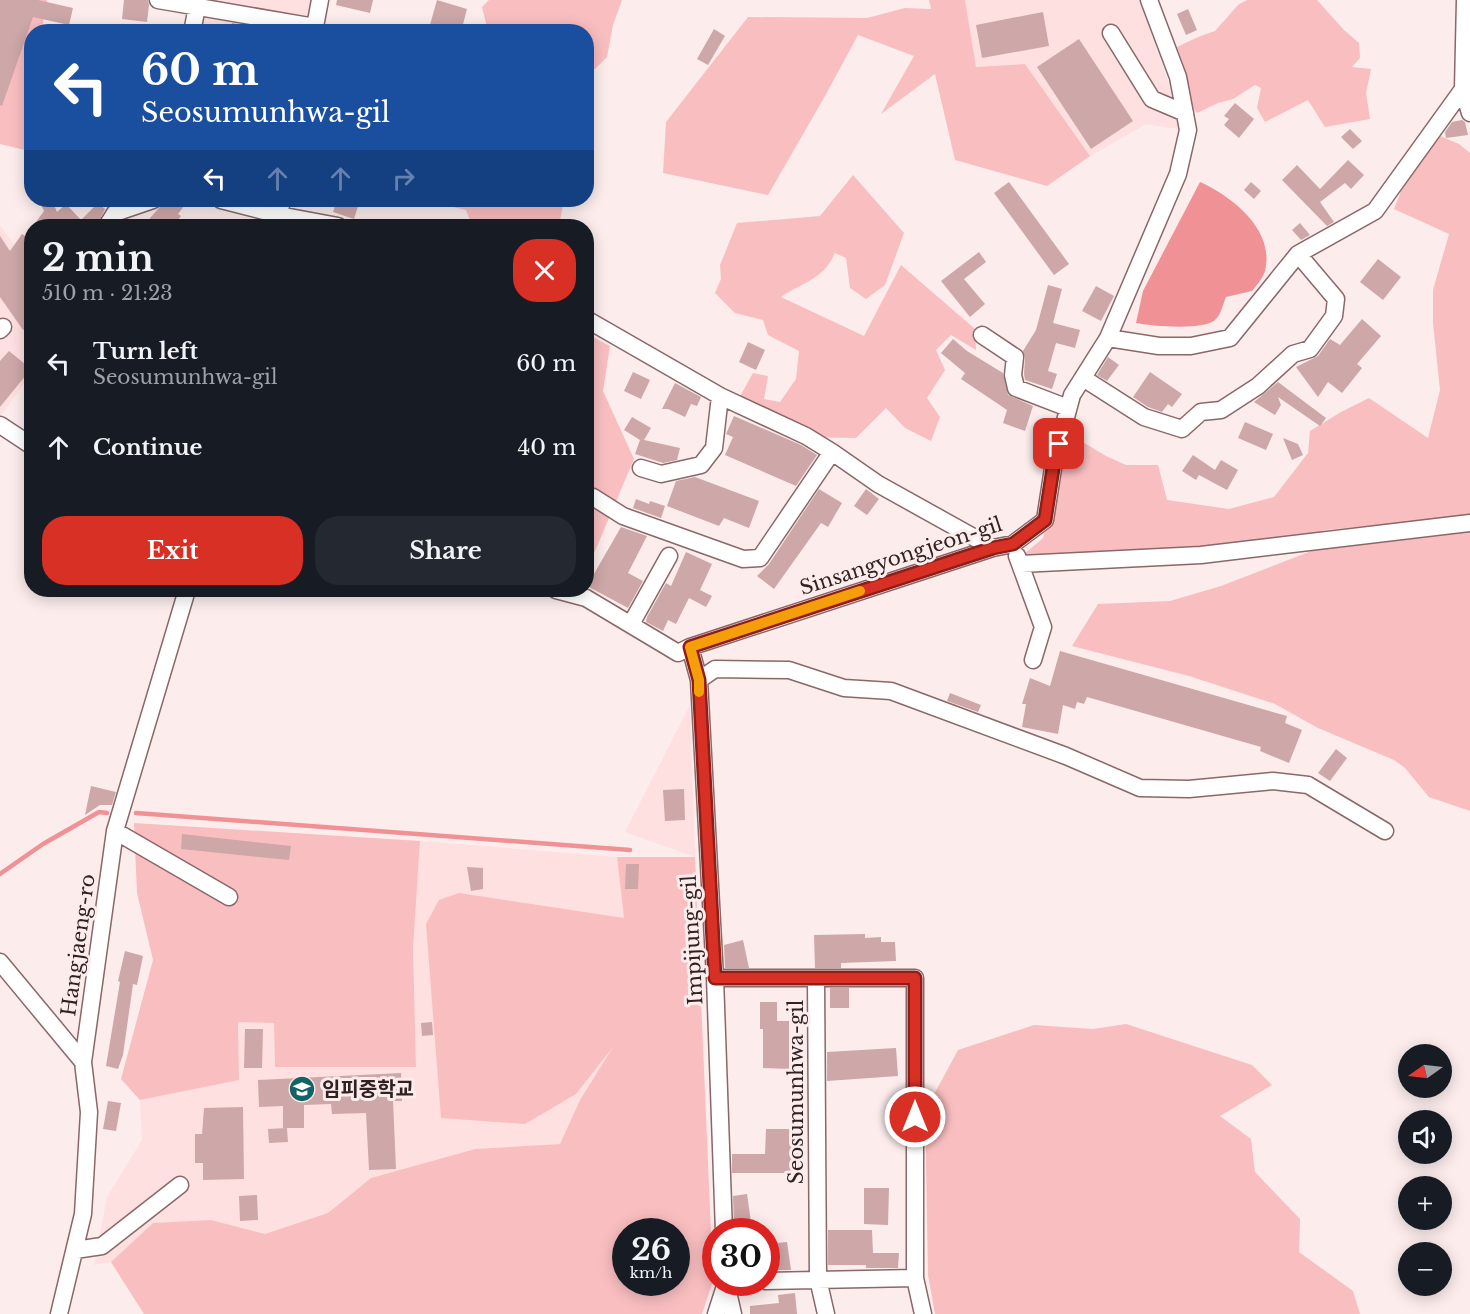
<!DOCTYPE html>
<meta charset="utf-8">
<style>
body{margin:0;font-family:"Libre Baskerville","Noto Sans KR",serif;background:#242831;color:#f1f3f6;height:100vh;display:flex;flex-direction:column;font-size:22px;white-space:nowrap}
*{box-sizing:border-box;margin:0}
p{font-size:20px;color:#9ea1a6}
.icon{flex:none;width:33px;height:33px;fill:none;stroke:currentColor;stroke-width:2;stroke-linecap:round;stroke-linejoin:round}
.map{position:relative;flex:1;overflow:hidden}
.sheet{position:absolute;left:24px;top:219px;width:570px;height:378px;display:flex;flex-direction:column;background:#171b24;border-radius:24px;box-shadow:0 3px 15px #0003}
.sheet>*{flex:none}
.guide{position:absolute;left:24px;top:24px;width:570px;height:183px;border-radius:24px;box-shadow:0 3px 15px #0003;background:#1a4fa0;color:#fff;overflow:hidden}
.needle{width:39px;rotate:256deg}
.controls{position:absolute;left:1398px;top:1044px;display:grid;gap:12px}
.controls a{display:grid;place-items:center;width:54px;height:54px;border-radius:50%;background:#171b24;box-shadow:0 3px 15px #0003;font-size:30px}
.speed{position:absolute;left:612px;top:1218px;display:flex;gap:12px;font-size:30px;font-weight:700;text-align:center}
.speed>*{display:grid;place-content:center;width:78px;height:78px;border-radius:50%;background:#171b24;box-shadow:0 3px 15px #0003;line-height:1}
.speed small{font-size:15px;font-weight:400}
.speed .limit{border:9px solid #d22;background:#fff;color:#111}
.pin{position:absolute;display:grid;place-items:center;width:51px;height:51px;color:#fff;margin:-26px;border-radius:12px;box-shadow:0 3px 9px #0006}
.me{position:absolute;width:66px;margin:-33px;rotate:0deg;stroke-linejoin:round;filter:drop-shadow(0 0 4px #0008)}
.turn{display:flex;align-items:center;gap:21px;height:126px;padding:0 18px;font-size:27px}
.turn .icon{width:78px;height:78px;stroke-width:2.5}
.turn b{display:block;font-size:42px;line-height:51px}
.lanes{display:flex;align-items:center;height:57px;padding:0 18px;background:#0003;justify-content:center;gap:30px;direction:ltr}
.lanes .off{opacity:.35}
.round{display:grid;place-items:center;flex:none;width:63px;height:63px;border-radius:24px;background:#242831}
.summary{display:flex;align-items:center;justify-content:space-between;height:102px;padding:0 18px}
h1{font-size:36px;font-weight:700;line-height:45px}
.primary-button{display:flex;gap:12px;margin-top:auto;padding:12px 18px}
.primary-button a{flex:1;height:69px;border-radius:24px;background:#d93025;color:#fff;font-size:24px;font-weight:700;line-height:69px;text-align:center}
.primary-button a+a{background:#242831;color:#f1f3f6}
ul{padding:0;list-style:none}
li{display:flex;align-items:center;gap:18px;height:84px;padding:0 18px}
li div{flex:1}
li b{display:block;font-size:22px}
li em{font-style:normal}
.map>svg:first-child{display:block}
.built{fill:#fee0e0}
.green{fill:#f9bec0;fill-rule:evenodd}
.water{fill:#ef9195}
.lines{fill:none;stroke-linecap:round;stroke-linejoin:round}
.stream{stroke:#ef9195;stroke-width:4.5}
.building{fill:#cea7a8}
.minor-casing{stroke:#8a6768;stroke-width:19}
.minor{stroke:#fff;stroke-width:16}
.route-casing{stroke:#8d1f18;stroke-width:15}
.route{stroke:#d93025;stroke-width:10}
.slow{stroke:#f59e0b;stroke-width:10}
.labels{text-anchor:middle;stroke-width:6;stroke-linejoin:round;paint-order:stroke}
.street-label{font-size:20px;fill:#302222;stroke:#fcecec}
.poi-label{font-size:20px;font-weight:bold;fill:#302222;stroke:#fcecec;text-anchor:start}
</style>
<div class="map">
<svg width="1470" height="1314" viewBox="0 0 1470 1314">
<rect width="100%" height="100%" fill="#fcecec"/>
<path class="built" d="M206 0H312L307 31 198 32Z
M965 0H1140L1169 85 1178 129 1146 124 1090 156 1025 64 976 67Z
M0 225 32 270 31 374 0 417Z
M690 705 695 857 625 832Z
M420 841 617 857 624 918 618 1039 580 1100 560 1144 475 1149 371 1178 328 1213 265 1234 211 1220 153 1223 111 1262 94 1265 107 1197 142 1140 140 1100 239 1080 238 1022 274 1023 275 1067H416L413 949Z"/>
<path class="green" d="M0 0H47L42 28 57 31 32 32 31 143 25 150 0 144Z
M489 0H622L613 25 607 57 595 69 587 67 586 32 488 31 482 7Z
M929 0H965L976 67 1025 64 1090 156 1047 186 955 160 935 74 881 114 914 56 858 35 825 96 768 195 663 173 666 122 748 17 867 18 905 8 931 9Z
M1247 0H1317L1344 30 1359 43 1360 58 1352 67 1371 69 1366 93 1370 119 1325 127 1308 100 1265 122 1257 108 1261 88 1255 85 1233 99 1218 103 1197 113 1187 101 1181 73 1185 69 1177 47 1198 37 1215 31 1238 5Z
M1438 135 1459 144 1470 153V516L1325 530 1249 555 1063 570 1023 555 1043 538 1056 495 1062 455 1081 441 1106 456 1126 465H1158L1167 500 1229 509 1274 497 1308 453 1310 431 1341 412 1369 398 1428 438 1440 390 1433 323V290L1449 234 1394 209 1407 176Z
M853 175 904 233 885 285 866 299 850 288 846 258 835 253C822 281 804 281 781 297L864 336 901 265 975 329 976 350 951 335 936 350 945 370 927 398 940 417 931 441 905 428 886 408 856 438 797 437 733 409 753 373 768 376 764 399 780 402 796 379 799 351 768 335 763 320 735 313 715 293 721 279 720 265 737 223 820 216Z
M423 200H564L559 226H472L466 210Z
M587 334 610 346 603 391 634 459 587 570Z
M1470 528V811L1429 797 1405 768 1394 760 1318 728 1275 704 1189 676 1072 646 1098 604 1170 601 1221 586 1327 545Z
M134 823 420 841 413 949 416 1067H275L274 1023 238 1022 239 1080 140 1100 121 1079 153 960 137 893Z
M617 857H695L713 1281 702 1314H144L111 1262 153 1223 211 1220 265 1234 328 1213 371 1178 475 1149 560 1144 580 1100 613 1047 576 1094 525 1124 441 1118 426 924 439 900 459 893 624 918ZM626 1232H676V1282H626Z
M1126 1024 1252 1065 1272 1085 1220 1116 1251 1139 1255 1172 1300 1219 1299 1252 1353 1291 1360 1314H935L928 1275 925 1111 958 1050 1034 1025 1093 1029Z"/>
<path class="water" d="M1200 182C1233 197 1275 230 1265 271 1263 278 1257 285 1252 291L1226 297C1223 304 1221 314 1216 319 1206 331 1151 326 1136 323L1143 291Z"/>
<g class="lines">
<path class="stream" d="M136 813 630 850
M0 874 43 844 99 812 107 813"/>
</g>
<path class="building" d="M0 0H38L73 8 69 25 33 17 2 106 0 105Z
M124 0H148L149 5 147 22 122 19Z
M337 0H373L370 13 336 5Z
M437 0 467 9 461 32H428Z
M1188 9 1197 30 1186 35 1177 14Z
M1043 12 1049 46 982 58 976 25Z
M232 23 248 26 247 32H230Z
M714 29 725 36 708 65 697 59Z
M1079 39 1133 121 1091 149 1037 67Z
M1235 103 1254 119 1239 138 1224 125 1229 119 1224 116Z
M1462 120 1465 122 1468 135 1446 138 1445 132 1452 122Z
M1350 129 1362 141 1353 149 1341 137Z
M1348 160 1364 175 1351 189 1345 183 1320 202 1334 222 1327 226 1282 180 1297 165 1320 189Z
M1009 182 1069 264 1054 275 994 193Z
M1251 182 1261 191 1254 199 1244 190Z
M39 200H52L57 212 66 204 81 220 98 203 105 209 97 226H33L44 211Z
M166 200H176L184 206 178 214 181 216 173 226H143Z
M337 200H360L354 219 333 212Z
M1300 223 1310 235 1301 240 1292 230Z
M22 234 32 240V324L23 330 0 297V236L10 251Z
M979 252 986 262 964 279 985 304 970 317 941 281Z
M1378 259 1401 277 1383 300 1360 282Z
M1048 285 1062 289 1053 323 1080 330 1075 348 1056 343 1048 371 1057 374 1052 389 1025 380 1024 374 1025 358 1023 351 1036 330Z
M1096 286 1114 296 1101 321 1082 311Z
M1362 319 1381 336 1357 364 1362 368 1342 393 1328 382 1318 397 1296 367 1318 356 1330 339 1340 345Z
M953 339 967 351 1003 373 1008 395 1033 406 1025 431 1003 423 1007 410 961 379 965 373 941 353Z
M748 342 765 350 756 370 739 362Z
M9 351 31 369 0 407V361Z
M1108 357 1119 365 1107 381 1097 375Z
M633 372 650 380 641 399 624 391Z
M1150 372 1182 394 1172 407 1168 404 1162 412 1148 407 1133 397Z
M1278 382 1326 418 1320 426 1278 397 1281 405 1275 415 1254 402Z
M675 383 701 397 697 406 691 404 685 417 668 409H662Z
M734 416 801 445 817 455 796 486 725 455 733 437 726 434Z
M632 417 651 428 644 440 680 448 677 460 663 463 635 454 640 440 624 430Z
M1245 422 1273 434 1266 450 1238 438Z
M1283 438 1298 444 1303 455 1292 460Z
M1193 455 1215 470 1221 460 1238 470 1227 490 1199 475 1196 480 1182 471Z
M695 477 759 501 749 528 724 518 719 526 667 506 676 481Z
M819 489 842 503 828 527 821 523 774 589 757 576 769 564Z
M866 489 879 499 867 515 854 506Z
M636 499 649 504 650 501 665 506 661 518 633 508Z
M621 527 647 536 628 573 643 581 628 608 587 586Z
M686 552 712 564 700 590 712 596 706 607 689 598 676 624 668 620 663 631 646 622 647 617 666 583 671 586Z
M1060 651 1287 716 1285 723 1302 730 1289 763 1260 751 1261 747 1087 697 1084 704 1077 702 1075 709 1063 705 1058 734 1022 727 1026 704H1022L1030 678 1050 686Z
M950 693 981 705 978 712 947 701Z
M1336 749 1347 758 1330 781 1318 773Z
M91 786 116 792 112 805H100L85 815Z
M684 789 685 820 665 821 663 790Z
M182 834 291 846 289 860 181 849Z
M626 864H639L638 889H625Z
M467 867 483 868V889L471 891Z
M865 934V938L881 937V942H895L896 961 841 963V968H815L814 935Z
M743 940 749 968H725L724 945Z
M125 951 143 956 137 985 133 984 123 1055 118 1069 106 1066 120 982 118 981Z
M830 988H849V1008H830Z
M760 1002H777V1021H789V1069L763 1068V1029H760Z
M432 1022 433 1035 422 1036 421 1023Z
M245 1029H263L262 1068H244Z
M896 1048 898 1076 827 1081V1052Z
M401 1073 402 1101H393L396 1169 369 1170 366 1113 332 1114 331 1104 304 1105V1128H283V1106L259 1107 258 1080Z
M108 1101 121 1103 116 1131 103 1129Z
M243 1107 244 1179 203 1180V1163H195V1134H202L204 1108Z
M287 1128 288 1142 269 1143 268 1129Z
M766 1129H793V1149H799V1173H732V1154H765Z
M864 1188H889L888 1225 864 1224Z
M747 1194 751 1222 734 1224 733 1196Z
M257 1195 258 1220 240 1221 239 1196Z
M828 1230H872L873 1253H899L898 1268H866V1265H828Z
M787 1242 791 1270H770L767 1244Z
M795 1293 797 1314H750V1306L779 1303 778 1295Z"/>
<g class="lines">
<g class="minor-casing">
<path id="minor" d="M158 0 315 27
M192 32 197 7
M314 32 320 0
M1111 33 1152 99 1185 113
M1463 89 1470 113
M221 200 279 215 338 226
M107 226 115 213 153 200
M277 226 282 200
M586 319 720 396 806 436 832 452 878 484 993 548
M0 330 3 327
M982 335 1015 357 1013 375 1016 388 1068 408
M1108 338 1159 346H1191L1230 338 1298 254 1375 211 1463 89 1465 0
M1083 378 1144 417 1182 429 1201 412 1221 410 1258 386 1293 354 1310 349 1334 316 1336 299 1298 254
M0 425 32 446
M641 468 661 474 701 465 714 448 720 396
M593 497 623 516 743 559 760 558 832 452
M1017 556 1043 627 1033 660
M1021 564 1201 555 1470 523
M556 590 586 598 678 653 690 647 993 548 1013 544 1045 520 1054 462 1072 395 1108 338 1178 174 1188 130 1178 77 1149 0
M631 624 669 556
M690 647 699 680 715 978 724 1232
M699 680 715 669 789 670 844 688 891 691 1066 756 1140 788 1189 789 1273 781 1308 785 1385 831
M115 831 229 897
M0 962 83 1062
M715 978H915V1278L923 1314
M816 979 818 1279 826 1314
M75 1250 102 1246 180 1185
M766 1281 915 1278
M726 1283 733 1314
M59 1314 83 1214 89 1112 83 1062 115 831 187 590
M716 1314 726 1283 729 1282"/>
</g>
<use href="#minor" class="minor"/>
</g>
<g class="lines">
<g class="route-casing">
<path id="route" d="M915 1117V978H715L699 680 690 647 993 548 1013 544 1045 520 1054 462 1059 444"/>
</g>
<use href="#route" class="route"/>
<path class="slow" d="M699 692V680L690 647 860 591"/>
</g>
<defs>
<g id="school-disc" transform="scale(1.35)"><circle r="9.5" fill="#136365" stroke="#fcecec"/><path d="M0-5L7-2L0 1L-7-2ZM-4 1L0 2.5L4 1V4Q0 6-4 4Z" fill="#fff"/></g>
</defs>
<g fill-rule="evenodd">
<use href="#school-disc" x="302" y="1089"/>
</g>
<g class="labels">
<g class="street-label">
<text transform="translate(901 556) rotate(-18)" y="7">Sinsangyongjeon-gil</text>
<text transform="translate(692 940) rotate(-93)" y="7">Impijung-gil</text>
<text transform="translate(78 945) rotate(-82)" y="7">Hangjaeng-ro</text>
<text transform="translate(796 1092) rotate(-90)" y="7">Seosumunhwa-gil</text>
</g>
<g class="poi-label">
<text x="322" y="1096">임피중학교</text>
</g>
</g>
</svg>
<div class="controls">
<a><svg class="needle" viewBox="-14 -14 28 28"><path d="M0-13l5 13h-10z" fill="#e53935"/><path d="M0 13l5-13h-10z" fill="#9ea1a6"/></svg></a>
<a><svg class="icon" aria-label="sound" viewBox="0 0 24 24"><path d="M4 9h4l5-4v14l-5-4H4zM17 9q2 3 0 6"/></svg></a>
<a>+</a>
<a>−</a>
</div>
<div class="speed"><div>26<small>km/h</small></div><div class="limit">30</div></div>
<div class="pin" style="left:1059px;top:444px;background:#d93025"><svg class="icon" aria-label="arrive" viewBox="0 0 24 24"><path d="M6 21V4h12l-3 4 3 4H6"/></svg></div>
<svg class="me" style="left:915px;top:1117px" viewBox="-20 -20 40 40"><circle r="17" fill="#d93025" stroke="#fff" stroke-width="3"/><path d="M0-11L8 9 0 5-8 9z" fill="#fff"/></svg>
<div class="guide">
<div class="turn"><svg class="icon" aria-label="left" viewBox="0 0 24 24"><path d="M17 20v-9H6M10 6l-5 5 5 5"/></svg><div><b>60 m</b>Seosumunhwa-gil</div></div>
<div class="lanes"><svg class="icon" aria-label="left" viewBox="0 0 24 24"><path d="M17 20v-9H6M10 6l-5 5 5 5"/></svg><svg class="icon off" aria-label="ahead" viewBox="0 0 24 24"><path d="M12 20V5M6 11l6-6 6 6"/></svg><svg class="icon off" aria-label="ahead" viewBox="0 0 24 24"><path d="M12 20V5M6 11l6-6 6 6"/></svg><svg class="icon off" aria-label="right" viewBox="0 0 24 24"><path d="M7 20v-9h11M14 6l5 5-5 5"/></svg></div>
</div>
<section class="sheet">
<div class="summary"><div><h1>2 min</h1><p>510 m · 21:23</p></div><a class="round" style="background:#d93025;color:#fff"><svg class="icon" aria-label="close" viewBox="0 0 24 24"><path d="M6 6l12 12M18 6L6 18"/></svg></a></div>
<ul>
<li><svg class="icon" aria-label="left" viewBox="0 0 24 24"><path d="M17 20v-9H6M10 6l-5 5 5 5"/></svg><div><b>Turn left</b><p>Seosumunhwa-gil</p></div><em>60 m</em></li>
<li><svg class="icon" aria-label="ahead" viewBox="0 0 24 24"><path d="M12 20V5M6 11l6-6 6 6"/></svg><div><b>Continue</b></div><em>40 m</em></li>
</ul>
<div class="primary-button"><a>Exit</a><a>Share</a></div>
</section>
</div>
